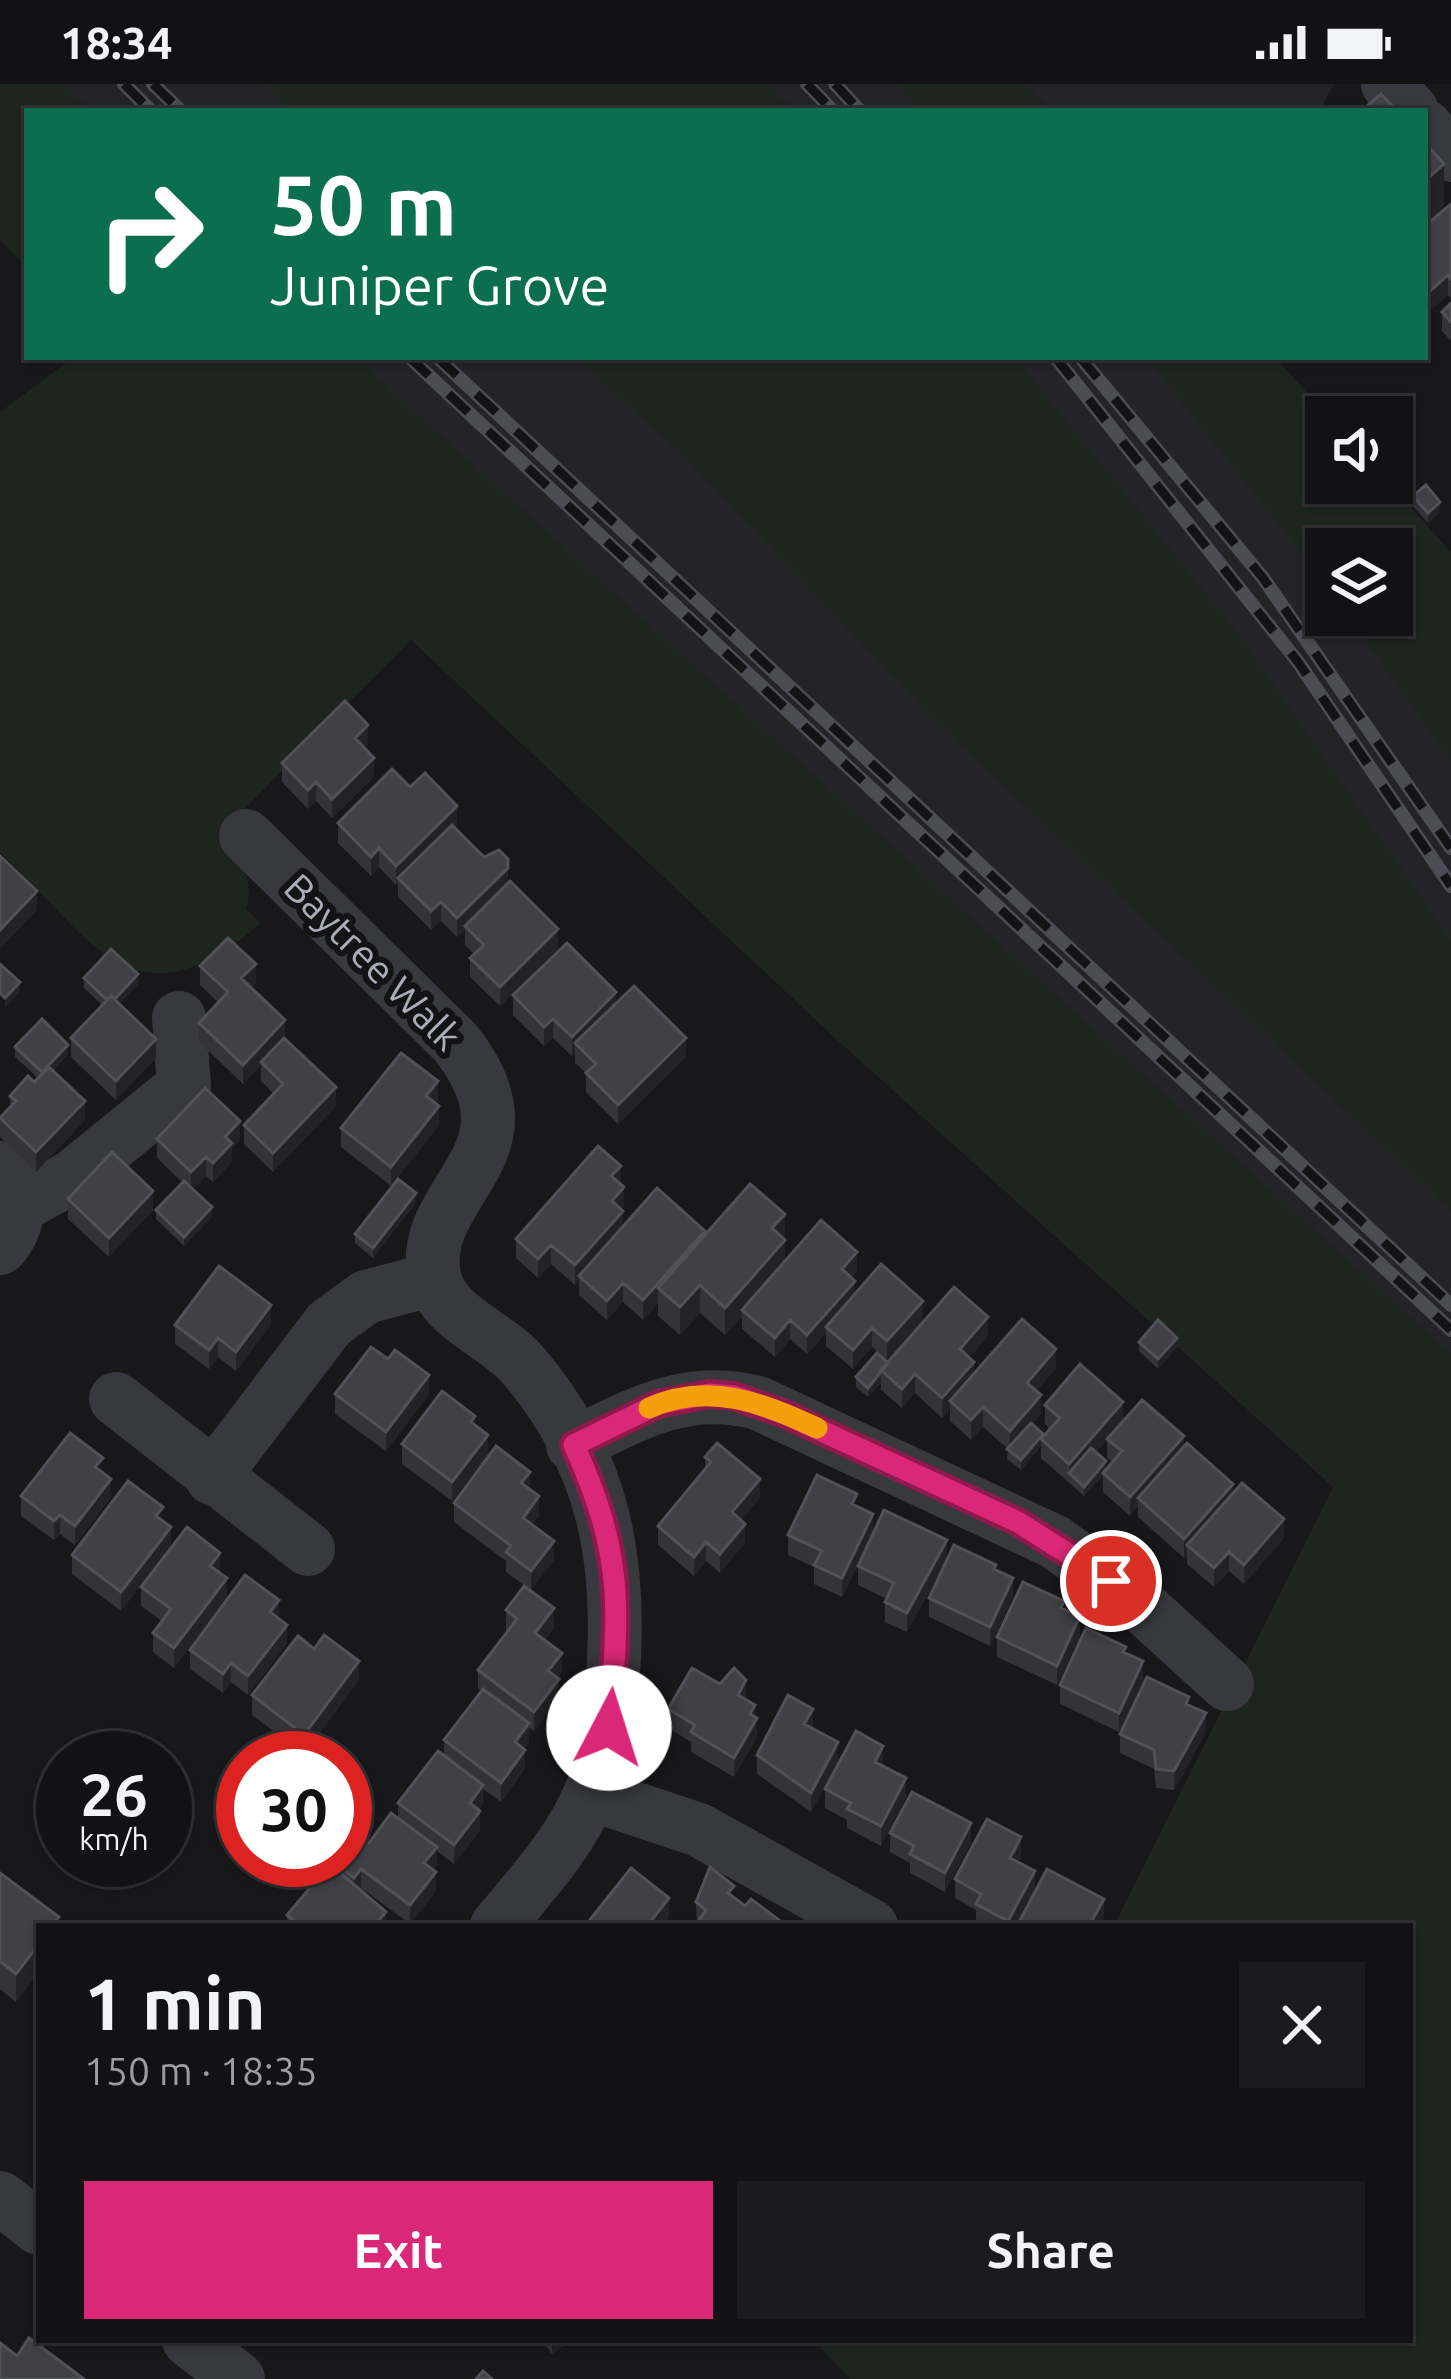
<!DOCTYPE html>
<meta charset="utf-8">
<style>
body{margin:0;font-family:Ubuntu,sans-serif;background:#1b1a1d;color:#f1f3f6;height:100vh;display:flex;flex-direction:column;font-size:45px;white-space:nowrap}
*{box-sizing:border-box;margin:0}
p{font-size:39px;color:#9c9da0}
.icon{flex:none;width:66px;height:66px;fill:none;stroke:currentColor;stroke-width:2;stroke-linecap:round;stroke-linejoin:round}
.map{position:relative;flex:1;overflow:hidden}
.sheet{position:absolute;left:36px;top:1839px;width:1377px;height:420px;display:flex;flex-direction:column;background:#121114;border-radius:0px;box-shadow:0 3px 9px #0004,0 0 0 3px #313134}
.sheet>*{flex:none}
.banner{position:absolute;left:24px;top:24px;width:1404px;height:252px;border-radius:0px;box-shadow:0 3px 9px #0004,0 0 0 3px #313134;background:#0b6e4f;color:#fff;overflow:hidden}
.controls{position:absolute;left:1305px;top:312px;display:grid;gap:24px}
.controls a{display:grid;place-items:center;width:108px;height:108px;border-radius:0px;background:#121114;box-shadow:0 3px 9px #0004,0 0 0 3px #313134;font-size:60px}
.speed{position:absolute;left:36px;top:1647px;display:flex;gap:24px;font-size:60px;font-weight:700;text-align:center}
.speed>*{display:grid;place-content:center;width:156px;height:156px;border-radius:50%;background:#121114;box-shadow:0 3px 9px #0004,0 0 0 3px #313134;line-height:1}
.speed small{font-size:30px;font-weight:400}
.speed .limit{border:18px solid #d22;background:#fff;color:#111}
.pin{position:absolute;display:grid;place-items:center;width:102px;height:102px;color:#fff;margin:-51px;border:6px solid #fff;border-radius:50%;box-shadow:0 3px 12px #0007}
.me{position:absolute;width:132px;margin:-66px;rotate:5deg;stroke-linejoin:round;filter:drop-shadow(0 0 9px #0008)}
.turn{display:flex;align-items:center;gap:42px;height:252px;padding:0 48px;font-size:54px}
.turn .icon{width:156px;height:156px;stroke-width:2.5}
.turn b{display:block;font-size:84px;line-height:102px}
.round{display:grid;place-items:center;flex:none;width:126px;height:126px;border-radius:0px;background:#1b1a1d}
.head{display:flex;align-items:center;justify-content:space-between;height:204px;padding:0 48px}
h1{font-size:72px;font-weight:700;line-height:90px}
.action{display:flex;gap:24px;margin-top:auto;padding:24px 48px}
.action a{flex:1;height:138px;border-radius:0px;background:#db2777;color:#fff;font-size:48px;font-weight:700;line-height:138px;text-align:center}
.action a+a{background:#1b1a1d;color:#f1f3f6}
.status{display:flex;justify-content:space-between;align-items:center;height:84px;padding:0 60px;background:#121114;direction:ltr}
.status svg{height:33px;fill:currentColor}
.map>svg:first-child{display:block}
.built{fill:#242327;fill-rule:evenodd}
.green{fill:#1d251f}
.lines{fill:none;stroke-linecap:round;stroke-linejoin:round}
.minor{stroke:#38393f;stroke-width:54}
.rail-casing{stroke:#4b4c54;stroke-width:14}
.rail{stroke:#131215;stroke-width:9;stroke-dasharray:27;stroke-linecap:butt}
.wall{fill:#343338;fill-rule:evenodd}
.shaded-wall{fill:#232226}
.building{fill:#404046;stroke:#515158;stroke-width:3}
.route-casing{stroke:#8e194d;stroke-width:30}
.route{stroke:#db2777;stroke-width:21}
.slow{stroke:#f59e0b;stroke-width:21}
.labels{text-anchor:middle;stroke-width:12;stroke-linejoin:round;paint-order:stroke}
.street-label{font-size:39px;fill:#a9adba;stroke:#131215}
</style>
<div class="status"><b>18:34</b><svg viewBox="0 0 49 12"><path d="M0 12V9h3v3zM5 12V6h3v6zM10 12V3h3v9zM15 12V0h3v12zM26 1h20v11H26zM47 4h2v5h-2z"/></svg></div>
<div class="map">
<svg width="1451" height="2295" viewBox="0 0 1451 2295">
<rect width="100%" height="100%" fill="#18171a"/>
<path class="built" d="M0 0H1334L1319 27H27V183L0 156Z
M118 273H1275L1326 333V399L1451 471V1509L836 955ZM1326 465H1392V531H1326Z"/>
<path class="green" d="M0 0H61L90 27H27V183L0 156Z
M264 0H768L794 27H295Z
M897 0H1027L1052 27H923Z
M74 273H355L1451 1270V2295H850L813 2256H1410V1842H1114L1334 1401 836 955 411 556 218 752C238 778 256 791 246 825L261 839C133 948 96 859 0 768V328Z
M573 273H1015L1236 546 1451 856V1127L931 633 675 363Z
M1146 273H1275L1329 333 1326 399H1389L1451 468V677L1347 531H1392V465H1326V501Z"/>
<g class="lines">
<path class="minor" d="M1388 0 1412 27
M1425 42 1451 71
M246 752 455 958C546 1071 418 1105 434 1192 441 1233 496 1250 522 1280 605 1376 623 1480 612 1602 609 1639 605 1674 591 1708 571 1758 531 1801 497 1842
M0 1084C23 1108 22 1140 0 1164
M18 1123 72 1093 184 1002 179 934
M116 1315 308 1465
M573 1361C636 1330 687 1300 758 1319L1055 1458 1136 1517 1227 1600
M212 1394 329 1240 366 1213 434 1195
M591 1710 699 1746 871 1842
M0 2114 39 2144
M189 2256 238 2295"/>
<g class="rail-casing">
<path id="rail" d="M124 0 151 27
M153 0 181 27
M807 0 833 27
M835 0 860 27
M409 273 1451 1246
M437 273 1451 1221
M1055 273 1298 578 1451 802
M1080 273 1263 494 1451 764"/>
</g>
<use href="#rail" class="rail"/>
</g>
<path class="wall" d="M1425 59 1444 126 1451 120V214L1448 211 1428 228 1425 225Z
M1451 219V257L1442 247V228Z
M1392 377 1413 396 1400 408 1392 399Z
M1413 412 1440 428 1428 439 1413 422Z
M368 660 364 663 374 693 332 734 316 717 308 725 282 698V679Z
M410 703 457 741 455 744 484 773 508 775V799L558 864 500 922 470 893V874L474 870 465 861V846L457 853 441 837 431 846 398 813V799L396 801 379 783 371 792 338 759V739Z
M200 882 256 899 251 904 285 955 336 1022 273 1088 244 1060V1041L274 1010 261 997V981L243 1000 199 958V939L218 918 200 901Z
M84 894 138 900 119 920 156 974 116 1016 71 973V954L102 921 84 904Z
M513 911 616 919 686 973 618 1040 586 1008V989L575 979V969L572 972 553 954 544 962 513 931Z
M15 963 68 970 53 987 85 1036 36 1088 0 1053V1034L10 1024V1012L38 994 15 973Z
M438 1017 436 1019 439 1041 391 1102 341 1063V1044Z
M157 1055 240 1056 232 1064V1078L213 1098 206 1092 193 1105 212 1133 184 1162 156 1135V1126L182 1098 157 1074Z
M621 1101 624 1122 621 1125 623 1142 705 1151 785 1130V1178L857 1187 851 1193 855 1209 923 1236 887 1276 872 1263 853 1285 826 1262V1249L807 1270 790 1255 775 1273 742 1245V1232L725 1251 700 1229 680 1251 658 1232V1219L643 1236 623 1218 607 1236 579 1211V1196L575 1201 551 1180 538 1194 516 1174V1155Z
M68 1115 153 1126 109 1173 68 1135Z
M416 1119 373 1174 355 1159V1150Z
M271 1240 236 1287 218 1273 209 1285 175 1260V1241Z
M988 1252 969 1274 974 1290 1056 1284 1036 1307 1041 1330 1032 1340 1043 1353 1050 1345 1045 1340V1321L1123 1337 1184 1363 1284 1454 1244 1500 1229 1487 1214 1503 1187 1480V1471L1184 1474 1138 1433V1422L1130 1432 1103 1408V1391L1084 1412 1041 1374V1362L1021 1386 1007 1375 1008 1365 983 1343 971 1356 950 1337V1325L942 1334 915 1309 902 1324 881 1306V1299L868 1313 856 1303V1293L888 1279ZM1107 1355V1374L1112 1378 1106 1385 1096 1368Z
M1139 1258 1177 1263 1158 1285 1139 1267Z
M388 1275 429 1310 386 1367 335 1330V1310Z
M475 1341 488 1370 452 1417 402 1380V1360Z
M705 1373 760 1414 741 1436 745 1459 720 1489 706 1477 694 1492 658 1461V1442L705 1385Z
M103 1389 111 1414 75 1461 60 1450 54 1456 21 1432V1412Z
M530 1405 539 1432 532 1441 554 1476 531 1506 506 1488V1477L454 1438V1419Z
M857 1423 873 1449 842 1513 814 1500V1483L788 1471V1451Z
M163 1437 171 1462 121 1527 72 1490V1471Z
M947 1475 907 1548 885 1538V1518L887 1515 858 1501V1482Z
M220 1488 227 1513 174 1584 153 1568V1549L162 1537 141 1522V1503Z
M1013 1513 990 1562 929 1533V1514Z
M1064 1525 1080 1552 1057 1601 997 1573V1553Z
M506 1526 554 1544 545 1556 562 1588 557 1594 559 1614 534 1647 529 1644V1658L524 1665 525 1685 501 1718 483 1705V1720L479 1726 480 1746 454 1780 437 1767V1782L433 1786 436 1807 410 1840 361 1804 360 1806 386 1842H287V1831L324 1787V1776H345L398 1734V1719L444 1672V1656L481 1608 478 1605V1586L508 1547 506 1546Z
M279 1535 287 1560 248 1611 231 1598 223 1609 190 1585V1566Z
M1126 1570 1143 1597 1119 1648 1060 1620V1601Z
M359 1596 304 1670 252 1631V1611Z
M746 1615 755 1633 757 1653 734 1693 691 1668V1658L668 1644V1625Z
M1189 1622 1206 1648 1174 1706 1156 1704 1154 1685 1120 1669V1650Z
M757 1671 838 1678 811 1728 757 1690Z
M883 1682 906 1713 881 1762 847 1744V1736L825 1724V1705Z
M890 1749 971 1758 945 1808 910 1789V1779L890 1768Z
M1021 1772 1018 1778 1035 1806 1016 1842H980L976 1840V1826L955 1814V1795Z
M0 1789 59 1842 16 1918 0 1905Z
M734 1813 745 1822 787 1842 697 1838 696 1818Z
M542 2256H571L552 2270Z"/>
<path class="shaded-wall" d="M1444 80V129L1425 146V97Z
M1448 191V211L1428 228V209Z
M1413 386V396L1400 408V398Z
M1440 418V428L1428 439V429Z
M368 641V660L355 673V654Z
M374 674V693L332 734V715Z
M316 698V717L308 725V706Z
M457 722V741L401 797 398 794 396 801V782Z
M379 764V783L371 792V773Z
M508 784V803L465 842V846L457 853V834Z
M37 807V826L0 865V846Z
M441 818V837L431 846V827Z
M558 845V864L500 922V903Z
M256 880V899L241 913V894Z
M138 890V900L110 929V919Z
M20 898V908L5 924V914Z
M616 908V927L575 959V969L572 972V953Z
M553 935V954L544 962V943Z
M285 936V955L243 1000V981Z
M686 954V973L618 1040V1021Z
M156 955V974L116 1016V997Z
M68 961V970L42 998V988Z
M438 997V1017L426 1031V1012Z
M336 1003V1022L273 1088V1069Z
M85 1017V1036L36 1088V1068Z
M439 1022V1041L391 1102V1083Z
M240 1037V1056L232 1064V1078L213 1098V1079L225 1053Z
M206 1073V1092L191 1107V1088Z
M621 1082V1101L611 1092Z
M624 1103V1122L612 1136V1117Z
M153 1107V1126L109 1173V1154Z
M416 1109V1119L373 1174V1164Z
M212 1123V1133L184 1162V1153Z
M623 1127V1146L579 1192V1196L575 1201V1181Z
M785 1130V1184L742 1226V1232L725 1251V1224L772 1144Z
M705 1147V1166L658 1204V1219L643 1236V1216Z
M551 1161V1180L538 1194V1175Z
M857 1168V1187L842 1204V1185Z
M855 1197V1216L826 1243V1249L807 1270V1251Z
M623 1199V1218L607 1236V1217Z
M700 1201V1229L680 1251V1223Z
M923 1217V1236L887 1276V1257Z
M271 1221V1240L236 1287V1268Z
M988 1233V1252L960 1284V1265Z
M790 1236V1255L775 1273V1254Z
M872 1244V1263L853 1285V1266Z
M218 1254V1273L209 1285V1266Z
M1177 1254V1263L1158 1285V1275Z
M1056 1265V1284L1027 1318V1299Z
M974 1278V1297L950 1317V1325L942 1334V1314Z
M881 1289V1299L868 1313V1304Z
M915 1290V1309L902 1324V1305Z
M429 1291V1310L386 1367V1348Z
M1041 1311V1330L1010 1366V1347Z
M1123 1318V1338L1074 1394 1069 1389V1380Z
M983 1323V1343L971 1356V1336Z
M1043 1350 1041 1362 1021 1386V1376Z
M488 1351V1370L452 1417V1398Z
M1184 1352V1371L1138 1414V1422L1130 1432V1413Z
M1106 1377V1387L1084 1412V1403Z
M530 1388V1408L521 1399Z
M111 1395V1414L75 1461V1442Z
M760 1395V1414L732 1447V1428Z
M1233 1400V1419L1187 1461V1471L1184 1474V1455Z
M539 1412V1432L523 1453V1434Z
M873 1430V1449L842 1513V1494Z
M60 1431V1450L54 1456V1437Z
M1284 1435V1454L1244 1500V1481Z
M745 1440V1459L720 1489V1470Z
M171 1443V1462L121 1527V1508Z
M947 1456V1475L907 1548V1529Z
M554 1457V1476L531 1506V1487Z
M706 1458V1477L694 1492V1473Z
M1229 1468V1487L1214 1503V1484Z
M220 1469V1488L210 1501V1482Z
M227 1494V1513L174 1584V1564Z
M1013 1494V1513L990 1562V1543Z
M279 1516V1535L270 1528Z
M554 1524V1544L535 1568V1549Z
M1080 1532V1552L1057 1601V1582Z
M287 1541V1560L248 1611V1592Z
M562 1569V1588L548 1606V1587Z
M359 1577V1596L304 1670V1651Z
M1143 1577V1597L1119 1648V1629Z
M231 1579V1598L223 1609V1590Z
M559 1595V1614L534 1647V1628Z
M746 1596V1615L738 1611Z
M755 1621 757 1653 734 1693V1674Z
M813 1625V1644L804 1660V1640Z
M1206 1629V1648L1174 1706V1687Z
M529 1639V1658L515 1677V1658Z
M838 1658V1678L811 1728V1709Z
M883 1662V1681L875 1678Z
M525 1666V1685L501 1718V1699Z
M906 1694V1713L881 1762V1742Z
M483 1701V1720L470 1738V1719Z
M480 1727V1746L454 1780V1761Z
M971 1739V1758L945 1808V1789Z
M1021 1753V1772L1010 1793V1774Z
M437 1763V1782L424 1798V1779Z
M361 1785V1804L354 1813V1794Z
M1035 1787V1806L1016 1842H1008V1837Z
M436 1788V1807L410 1840V1821Z
M669 1814V1833L662 1842H647Z
M1104 1815V1834L1100 1842H1089Z
M386 1828V1842H374Z
M39 1860V1888L16 1918V1890Z
M552 2256H571L552 2270Z"/>
<path class="building" d="M1381 10 1397 27H1361Z
M1425 59 1444 80 1425 97Z
M1451 120V195L1448 191 1428 209 1425 206V142Z
M1451 219V238L1442 228Z
M1399 371 1413 386 1400 398 1392 389V377Z
M1426 401 1440 418 1428 429 1413 412Z
M345 617 368 641 355 654 374 674 332 715 316 698 308 706 282 679Z
M392 685 410 703 425 689 457 722 396 782 379 764 371 773 338 739Z
M452 741 484 773 499 766 508 775V784L457 834 441 818 431 827 398 794Z
M0 772 37 807 0 846Z
M510 797 558 845 500 903 470 874 484 861 465 842Z
M228 854 256 880 241 894 285 936 243 981 199 939 228 908 200 882Z
M567 859 616 908 572 953 553 935 544 943 513 911Z
M111 865 138 890 115 915 111 912 107 916 84 894Z
M0 880 20 898 5 914 0 909Z
M634 902 686 954 618 1021 586 989 596 980 575 959Z
M111 912 156 955 116 997 71 954Z
M42 935 68 961 42 988 15 963Z
M284 954 336 1003 273 1069 244 1041 283 1000 261 978Z
M401 969 438 997 426 1012 439 1022 391 1083 341 1044Z
M49 983 85 1017 36 1068 0 1034 16 1017 10 1012 28 992 34 998Z
M205 1004 240 1037 225 1053 232 1059 213 1079 206 1073 191 1088 157 1055Z
M598 1062 621 1082 611 1092 624 1103 612 1117 623 1127 575 1181 551 1161 538 1175 516 1155Z
M112 1068 153 1107 109 1154 68 1115Z
M398 1095 416 1109 373 1164 355 1150Z
M184 1097 212 1123 184 1153 156 1126Z
M750 1100 785 1130 772 1144 785 1156 725 1224 700 1201 680 1223 658 1204Z
M657 1104 705 1147 643 1216 623 1199 607 1217 579 1192Z
M821 1136 857 1168 842 1185 855 1197 807 1251 790 1236 775 1254 742 1226Z
M881 1180 923 1217 887 1257 872 1244 853 1266 826 1243Z
M219 1182 271 1221 236 1268 218 1254 209 1266 175 1241Z
M954 1203 988 1233 960 1265 974 1278 942 1314 915 1290 902 1305 881 1286Z
M1022 1235 1056 1265 1027 1299 1041 1311 1010 1347 983 1323 971 1336 950 1317Z
M1158 1236 1177 1254 1158 1275 1139 1258Z
M371 1263 388 1275 395 1266 429 1291 386 1348 335 1310Z
M877 1269 888 1279 868 1304 856 1293Z
M1080 1280 1123 1318 1069 1380 1041 1355 1060 1334 1045 1321Z
M442 1307 475 1332 471 1338 488 1351 452 1398 402 1360Z
M1142 1316 1184 1352 1130 1413 1103 1389 1122 1367 1107 1355Z
M1031 1339 1043 1350 1021 1376 1007 1365Z
M70 1349 103 1374 95 1383 111 1395 75 1442 60 1431 54 1437 21 1412Z
M717 1359 760 1395 732 1428 745 1440 720 1470 706 1458 694 1473 658 1442 711 1378 705 1373Z
M1187 1359 1233 1400 1184 1455 1138 1414Z
M496 1362 530 1388 521 1399 539 1412 523 1434 554 1457 531 1487 506 1468 511 1462 454 1419Z
M1091 1364 1106 1377 1084 1403 1069 1389Z
M817 1391 857 1410 852 1420 873 1430 842 1494 814 1481 822 1467 788 1451Z
M128 1397 163 1423 156 1432 171 1443 121 1508 72 1471Z
M1242 1399 1284 1435 1244 1481 1229 1468 1214 1484 1187 1461Z
M884 1426 947 1456 907 1529 885 1518 894 1499 858 1482Z
M187 1443 220 1469 210 1482 227 1494 174 1564 153 1549 171 1525 141 1503Z
M954 1461 996 1481 994 1485 1013 1494 990 1543 929 1514Z
M245 1491 279 1516 270 1528 287 1541 248 1592 231 1579 223 1590 190 1566Z
M1023 1498 1064 1517 1061 1524 1080 1532 1057 1582 997 1553Z
M524 1502 554 1524 535 1549 562 1569 548 1587 559 1595 534 1628 478 1586 517 1535 506 1526Z
M1086 1544 1126 1563 1123 1568 1143 1577 1119 1629 1060 1601Z
M324 1551 359 1577 304 1651 252 1611 298 1552 314 1565Z
M692 1584 720 1600 734 1584 746 1596 738 1611 755 1621 750 1630 757 1634 734 1674 691 1648 695 1641 668 1625Z
M1147 1593 1189 1613 1186 1620 1206 1629 1174 1687 1156 1685 1154 1666 1120 1650Z
M483 1605 529 1639 515 1658 525 1666 501 1699 444 1656Z
M788 1611 813 1625 804 1640 838 1658 811 1709 757 1671Z
M856 1647 883 1662 875 1678 906 1694 881 1742 847 1725 851 1719 825 1705Z
M438 1667 483 1701 470 1719 480 1727 454 1761 398 1719Z
M912 1708 971 1739 945 1789 910 1770 914 1762 890 1749Z
M391 1729 437 1763 424 1779 436 1788 410 1821 361 1785 354 1794 331 1776H345V1742L369 1759Z
M987 1735 1021 1753 1010 1774 1035 1787 1008 1837 976 1820 981 1810 955 1795Z
M330 1780 386 1828 374 1842H300L287 1831Z
M710 1783 734 1802 728 1809 745 1822 751 1815 787 1842H695L706 1826 696 1818Z
M631 1784 669 1814 647 1842H585Z
M1047 1785 1104 1815 1089 1842H1017Z
M0 1789 59 1833 52 1842H39V1860L16 1890 0 1877Z
M29 2254 84 2295H0V2259L17 2272Z
M483 2287 492 2295H476Z"/>
<g class="lines">
<g class="route-casing">
<path id="route" d="M609 1644C619 1524 625 1474 574 1361L658 1320 709 1310 734 1312 785 1330 1018 1438 1111 1497"/>
</g>
<use href="#route" class="route"/>
<path class="slow" d="M649 1324C709 1297 762 1319 817 1344"/>
</g>
<g class="labels">
<g class="street-label">
<text transform="translate(373 878) rotate(45)" y="14">Baytree Walk</text>
</g>
</g>
</svg>
<div class="controls">
<a><svg class="icon" aria-label="sound" viewBox="0 0 24 24"><path d="M4 9h4l5-4v14l-5-4H4zM17 9q2 3 0 6"/></svg></a>
<a><svg class="icon" aria-label="layers" viewBox="0 0 24 24"><path d="M12 4l9 5-9 5-9-5zM3 14l9 5 9-5"/></svg></a>
</div>
<div class="speed"><div>26<small>km/h</small></div><div class="limit">30</div></div>
<div class="pin" style="left:1111px;top:1497px;background:#d93025"><svg class="icon" aria-label="arrive" viewBox="0 0 24 24"><path d="M6 21V4h12l-3 4 3 4H6"/></svg></div>
<svg class="me" style="left:609px;top:1644px" viewBox="-20 -20 40 40"><circle r="19" fill="#fff"/><path d="M0-13L10 11 0 6-10 11z" fill="#db2777"/></svg>
<div class="banner">
<div class="turn"><svg class="icon" aria-label="right" viewBox="0 0 24 24"><path d="M7 20v-9h11M14 6l5 5-5 5"/></svg><div><b>50 m</b>Juniper Grove</div></div>
</div>
<section class="sheet">
<div class="head"><div><h1>1 min</h1><p>150 m · 18:35</p></div><a class="round"><svg class="icon" aria-label="close" viewBox="0 0 24 24"><path d="M6 6l12 12M18 6L6 18"/></svg></a></div>
<div class="action"><a>Exit</a><a>Share</a></div>
</section>
</div>
